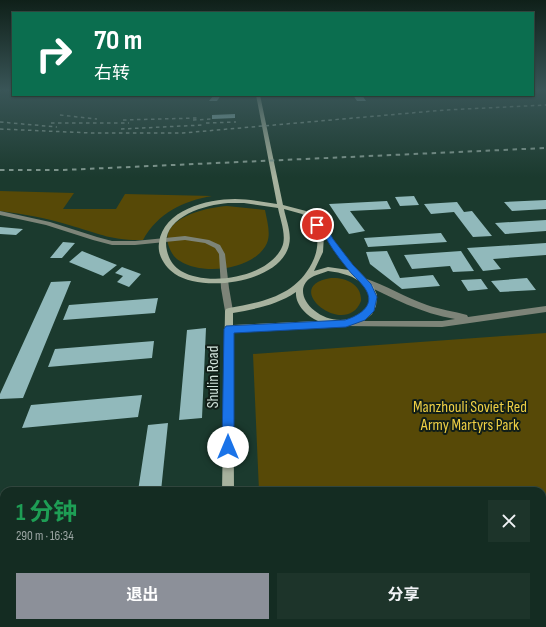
<!DOCTYPE html>
<html lang="zh">
<meta charset="utf-8">
<style>
body{margin:0;font-family:"Sofia Sans Condensed","Noto Sans SC",sans-serif;background:#1d342a;color:#f1f3f6;height:100vh;display:flex;flex-direction:column;font-size:15px;white-space:nowrap}
*{box-sizing:border-box;margin:0}
p{font-size:13px;color:#9da7a5}
.icon{flex:none;width:22px;height:22px;fill:none;stroke:currentColor;stroke-width:2;stroke-linecap:round;stroke-linejoin:round}
.map{position:relative;flex:1;overflow:hidden}
.details{position:absolute;left:0px;top:487px;width:546px;height:140px;display:flex;flex-direction:column;background:#142c22;border-radius:12px 12px 0 0;box-shadow:0 1px 3px #0004,0 0 0 1px #334840}
.details>*{flex:none}
.top-card{position:absolute;left:12px;top:12px;width:522px;height:84px;border-radius:0px;box-shadow:0 1px 3px #0004,0 0 0 1px #334840;background:#0b6e4f;color:#fff;overflow:hidden}
.pin{position:absolute;display:grid;place-items:center;width:34px;height:34px;color:#fff;margin:-17px;border:2px solid #fff;border-radius:50%;box-shadow:0 1px 4px #0007}
.me{position:absolute;width:44px;margin:-22px;rotate:0deg;stroke-linejoin:round;filter:drop-shadow(0 0 3px #0008)}
.turn{display:flex;align-items:center;gap:14px;height:84px;padding:0 16px;font-size:18px}
.turn .icon{width:52px;height:52px;stroke-width:2.5}
.turn b{display:block;font-size:28px;line-height:34px}
.round{display:grid;place-items:center;flex:none;width:42px;height:42px;border-radius:0px;background:#1d342a}
.summary{display:flex;align-items:center;justify-content:space-between;height:68px;padding:0 16px}
h1{font-size:24px;font-weight:700;line-height:30px;color:#1e9e55}
.button{display:flex;gap:8px;margin-top:auto;padding:8px 16px}
.button a{flex:1;height:46px;border-radius:0px;background:#8c9099;color:#fff;font-size:16px;font-weight:700;line-height:46px;text-align:center}
.button a+a{background:#1d342a;color:#f1f3f6}
.map>svg:first-child{display:block}
.green{fill:#574907}
.building{fill:#91b9bb}
.lines{fill:none;stroke-linecap:round;stroke-linejoin:round}
.street{fill:#7d8478;fill-rule:evenodd}
.secondary{fill:#a7b29e;fill-rule:evenodd}
.rail-far1{stroke:#81988f;stroke-width:1.5;stroke-dasharray:3.5 3.5;stroke-linecap:butt}
.rail{stroke:#81988f;stroke-width:2;stroke-dasharray:4.5 4.5;stroke-linecap:butt}
.route{fill:#1a73e8;stroke:#114b97}
.labels{text-anchor:middle;stroke-width:4;stroke-linejoin:round;paint-order:stroke}
.near-street-label{font-size:16px;fill:#d1e2da;stroke:#111e18}
.near-park-label{font-size:16px;fill:#eecf44;stroke:#111e18}
</style>
<div class="map">
<svg width="546" height="627" viewBox="0 0 546 627">
<rect width="100%" height="100%" fill="#1b3a2e"/>
<path class="green" d="M0 191 74 193 63 209H116L125 194 212 196C183 201 158 213 143 240 112 241 97 233 69 225 46 218 24 214 0 211Z
M227 206 265 210C267 221 271 233 267 243 255 270 203 276 180 261 174 258 170 251 168 244 161 217 209 207 227 206Z
M331 278C345 277 362 284 361 301 346 340 278 286 331 278Z
M546 333V545L542 546V491H259L253 354Z"/>
<path class="building" d="M214 95H221L217 101H209Z
M353 95H362L366 101H357Z
M235 114V118L212 119V115Z
M414 196 419 205 400 206 395 197Z
M546 200V209L512 211 504 202Z
M387 201 391 209 350 211 365 231 349 234 329 204Z
M457 202 464 212 472 211 492 236 473 237 454 212 431 214 424 204Z
M546 220V231L505 234 495 223Z
M0 227 23 229 16 235 0 234Z
M441 233 447 242 368 247 364 238Z
M63 242 75 243 62 258H50Z
M546 243V255L493 259 501 269 483 271 467 248Z
M82 251 117 265 103 276 69 262Z
M387 251 400 278 433 275 440 286 402 289 370 264 366 252Z
M461 251 474 271 453 272 450 266 412 269 404 255Z
M122 267 141 274 129 287 117 282 123 276 115 273Z
M527 278 536 290 500 292 491 281Z
M481 279 488 289 468 291 461 280Z
M71 281 23 398 0 399V394L51 282Z
M158 298 155 313 63 320 69 305Z
M206 328 202 418 179 420 187 330Z
M154 341 152 358 48 367 55 349Z
M142 395 138 417 22 428 31 405Z
M168 423 161 491H138L148 425Z
M4 534V570H0V535Z"/>
<g class="lines">
<path class="street" d="M0 211 50 222 97 237 112 241H135L185 236 209 240 220 245 225 254 229 288 233 311 232 313H226L225 311 221 288 219 254 215 248 205 243 185 240 135 245H112L93 240 46 225 0 215Z
M364 278C386 285 406 298 427 305 441 310 454 311 467 315L468 317 546 306V312L442 327 343 326 342 324 343 322 346 321H442L455 319C422 314 391 297 361 283L360 281 361 279Z
M546 563V577L542 578V564Z
M114 623H153L151 627H112Z"/>
<path class="secondary" d="M256 95H260L283 205 306 211 319 220 348 260 373 286 377 295 376 306 372 314 365 320 341 327 331 326 328 327 233 332 234 491H222L225 311 226 309 229 308C263 302 295 296 312 263 318 251 319 240 315 227L317 225 302 214 284 209C286 220 292 233 289 245 280 283 203 293 175 274 165 267 157 255 159 243 163 210 207 199 235 199 249 199 263 202 277 204ZM228 203H244L278 208C280 219 287 236 282 247 268 278 208 287 181 271 173 266 169 259 167 251 159 218 203 205 228 203ZM324 235 349 270 328 267 314 271 323 252ZM328 271C345 273 369 279 369 300 369 307 364 313 357 316 324 333 283 291 314 276 318 274 324 273 328 271ZM296 292C295 305 307 316 318 321L233 325V313C255 309 277 305 296 292Z
M220 623H234V627H220Z"/>
<path class="rail-far1" d="M60 115 97 119
M123 120 197 118
M193 120 212 119
M0 122 57 127
M51 123H129
M206 123 236 122
M0 129 92 133H183L445 110 546 105
M121 129 203 125"/>
<path class="rail" d="M0 170H63L546 148"/>
</g>
<linearGradient id="sky" x2="0" y2="1"><stop stop-color="#0f2019"/><stop offset="0.51" stop-color="#395557"/><stop offset="1" stop-color="#395557" stop-opacity="0"/></linearGradient>
<rect width="546" height="177" fill="url(#sky)"/>
<path class="route" d="M312 217H317L326 226 333 239 353 265 371 284 377 297 374 311 365 320 346 327 234 333V447L233 451 228 453 224 451 222 447 224 329 226 326 345 320C361 315 377 304 364 287 359 280 352 275 347 268 337 256 328 243 321 229L314 226 311 219Z"/>
<g class="labels">
<g class="near-street-label">
<text transform="translate(212 377) rotate(-90)" y="6">Shulin Road</text>
</g>
<g class="near-park-label">
<text x="470" y="412">Manzhouli Soviet Red<tspan x="470" dy="18">Army Martyrs Park</tspan></text>
</g>
</g>
</svg>
<div class="pin" style="left:317px;top:225px;background:#d93025"><svg class="icon" aria-label="arrive" viewBox="0 0 24 24"><path d="M6 21V4h12l-3 4 3 4H6"/></svg></div>
<svg class="me" style="left:228px;top:447px" viewBox="-20 -20 40 40"><circle r="19" fill="#fff"/><path d="M0-13L10 11 0 6-10 11z" fill="#1a73e8"/></svg>
<div class="top-card">
<div class="turn"><svg class="icon" aria-label="right" viewBox="0 0 24 24"><path d="M7 20v-9h11M14 6l5 5-5 5"/></svg><div><b>70 m</b>右转</div></div>
</div>
<section class="details">
<div class="summary"><div><h1>1 分钟</h1><p>290 m · 16:34</p></div><a class="round"><svg class="icon" aria-label="close" viewBox="0 0 24 24"><path d="M6 6l12 12M18 6L6 18"/></svg></a></div>
<div class="button"><a>退出</a><a>分享</a></div>
</section>
</div>
